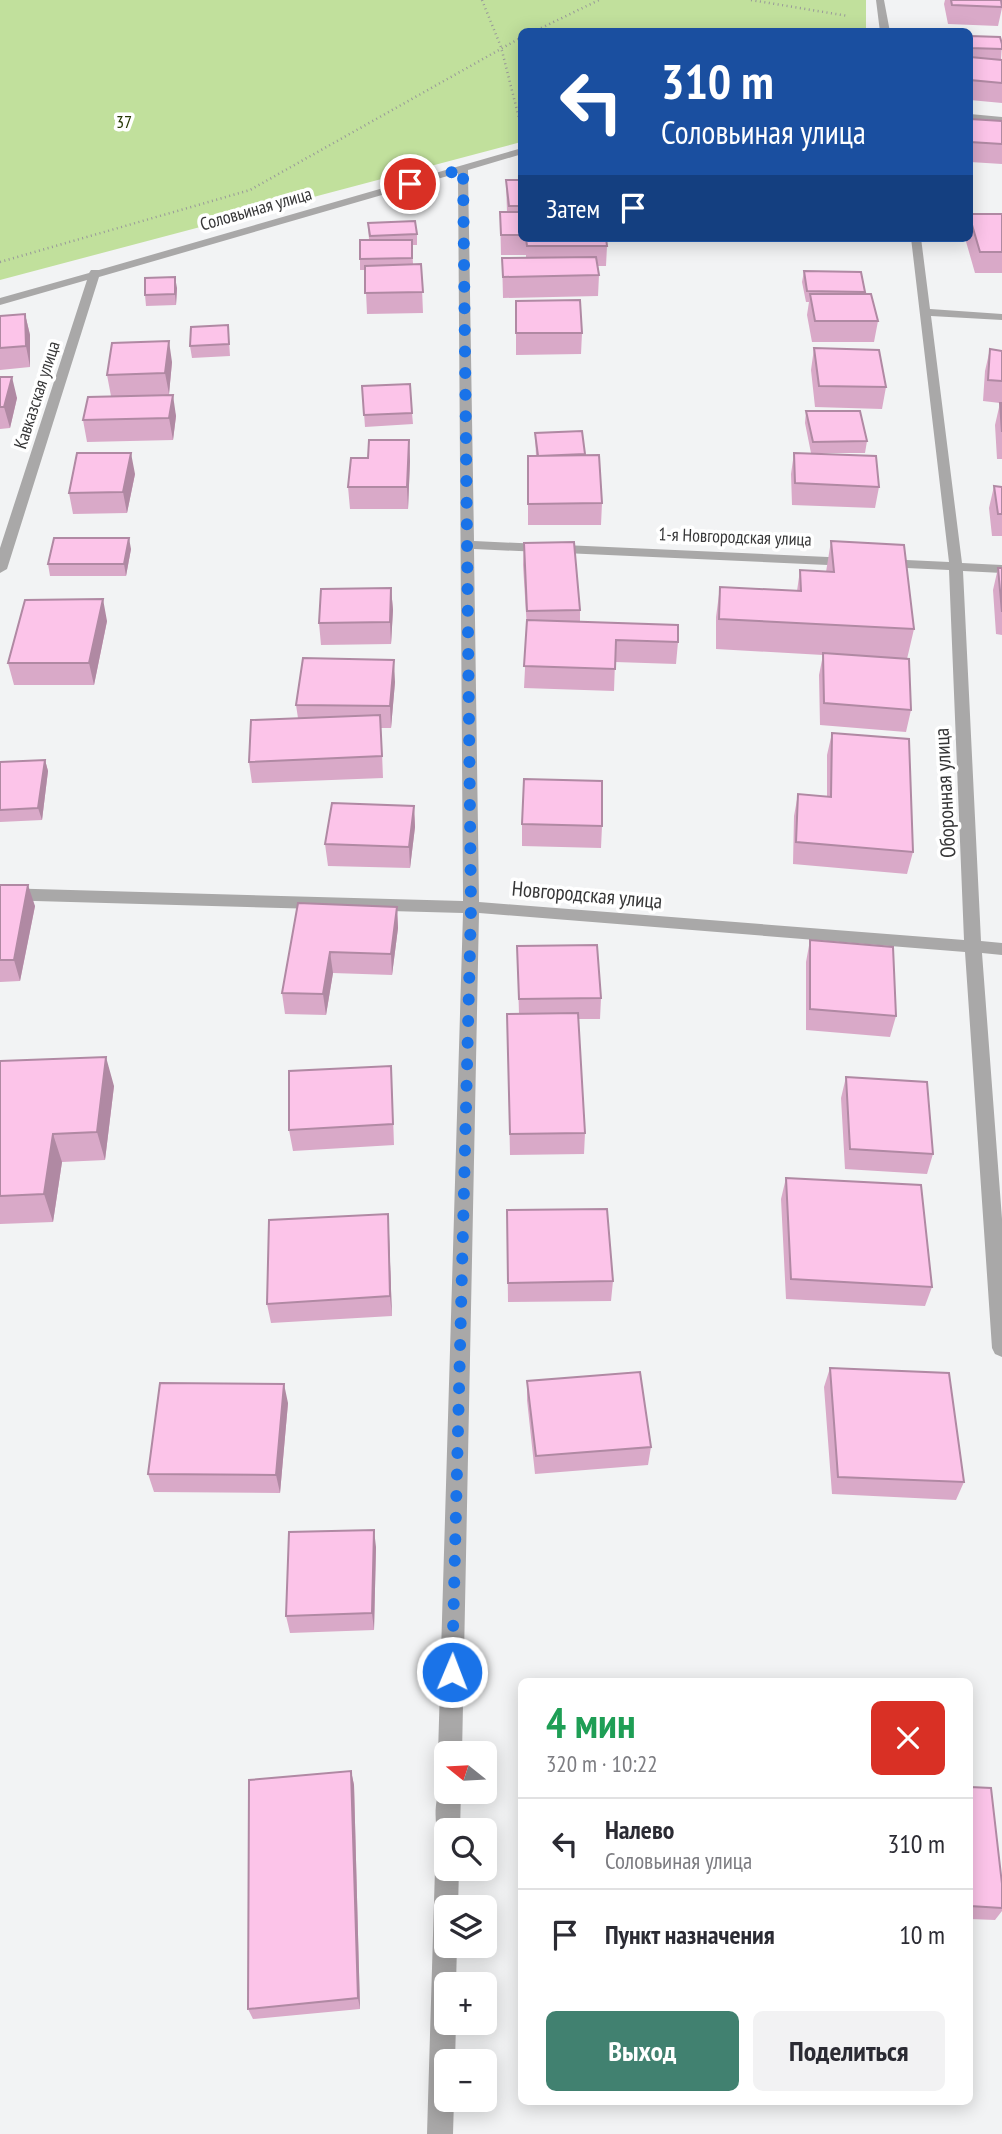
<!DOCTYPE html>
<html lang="ru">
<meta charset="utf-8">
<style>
body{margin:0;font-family:"PT Sans Narrow",sans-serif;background:#f2f2f3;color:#2b2b33;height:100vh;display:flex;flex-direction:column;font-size:26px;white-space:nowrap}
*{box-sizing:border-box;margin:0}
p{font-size:23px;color:#7c7c81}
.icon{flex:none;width:38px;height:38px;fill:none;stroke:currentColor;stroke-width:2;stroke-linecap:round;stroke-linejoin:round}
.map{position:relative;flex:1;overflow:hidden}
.details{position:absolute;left:518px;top:1678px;width:455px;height:427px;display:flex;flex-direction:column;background:#fff;border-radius:10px;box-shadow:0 4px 18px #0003}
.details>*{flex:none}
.guide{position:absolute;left:518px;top:28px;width:455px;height:214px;border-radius:10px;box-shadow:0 4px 18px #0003;background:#1a4fa0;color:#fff;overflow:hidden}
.needle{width:46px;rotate:288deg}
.buttons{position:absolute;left:434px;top:1741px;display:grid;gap:14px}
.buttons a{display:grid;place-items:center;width:63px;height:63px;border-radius:10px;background:#fff;box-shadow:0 4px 18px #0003;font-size:35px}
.pin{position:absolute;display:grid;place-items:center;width:60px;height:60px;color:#fff;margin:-30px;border:4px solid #fff;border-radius:50%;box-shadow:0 2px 7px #0007}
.me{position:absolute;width:77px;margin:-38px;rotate:1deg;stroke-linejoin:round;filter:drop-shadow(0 0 5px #0008)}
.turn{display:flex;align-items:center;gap:24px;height:147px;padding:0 28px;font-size:32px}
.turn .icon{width:91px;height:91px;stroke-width:2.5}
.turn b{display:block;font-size:49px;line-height:60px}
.then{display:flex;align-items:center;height:66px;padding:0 28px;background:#0003;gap:14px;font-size:26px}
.round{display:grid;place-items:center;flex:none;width:74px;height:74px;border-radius:10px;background:#f2f2f3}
.summary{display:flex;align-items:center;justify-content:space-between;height:119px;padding:0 28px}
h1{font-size:42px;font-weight:600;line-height:52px;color:#1e9e55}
.button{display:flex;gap:14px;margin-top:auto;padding:14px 28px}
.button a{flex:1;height:80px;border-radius:10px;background:#418170;color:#fff;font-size:28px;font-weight:600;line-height:80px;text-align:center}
.button a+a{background:#f2f2f3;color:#2b2b33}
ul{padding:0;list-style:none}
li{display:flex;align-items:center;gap:21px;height:91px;padding:0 28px;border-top:2px solid #e1e1e2}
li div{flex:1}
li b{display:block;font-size:26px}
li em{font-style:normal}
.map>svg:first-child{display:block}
.green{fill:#c1e09c}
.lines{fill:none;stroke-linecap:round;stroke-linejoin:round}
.path{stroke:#989899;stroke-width:2.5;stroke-dasharray:1 3.5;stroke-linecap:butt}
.street{fill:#a9a8a8;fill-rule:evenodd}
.wall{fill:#d9a9c8}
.shaded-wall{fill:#b089a3}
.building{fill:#fcc4e9;stroke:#b089a3;stroke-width:2}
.route{stroke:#1a73e8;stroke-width:12;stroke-dasharray:0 21.6}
.labels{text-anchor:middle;stroke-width:7;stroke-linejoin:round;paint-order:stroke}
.far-park-label{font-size:18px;fill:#263804;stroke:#fff}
.far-street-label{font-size:18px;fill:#363637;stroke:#fff}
.street-label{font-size:21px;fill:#363637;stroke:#fff}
</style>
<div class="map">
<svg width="1002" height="2134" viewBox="0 0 1002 2134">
<rect width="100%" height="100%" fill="#f2f3f4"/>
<path class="green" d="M0 0H866V31L522 32 521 142 0 280Z"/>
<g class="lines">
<path class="path" d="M482 0 501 47 520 122
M751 0 848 16
M533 32 599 0
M0 262 250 190 522 37"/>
<path class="street" d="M876 0H884L890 32H880Z
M970 114 1002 117V123L970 120Z
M522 148V154L468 170 474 541 850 558 857 562 850 566 474 549 479 902 964 940 949 570 885 567 878 563 885 559 949 562 911 238H921L930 309 1002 314V320L931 316 962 563 1002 565V573L963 571 981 941 1002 943V955L982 953 1002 1219V1357L995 1354 992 1348 965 952 479 913 462 1754H446V1764L442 1762 438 1754 463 913 0 900V888L463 901 458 173 99 277 7 569 0 573V548L87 280 0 305V298L89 273 91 270H99Z
M446 1781V1792H461L460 1830H446V1841L440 1838C433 1823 435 1799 441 1784Z
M446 1857V1869H459L458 1908H446V1946H457L456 1984H446V2023H456L455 2062H446V2100H454L453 2134H427L435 1869 439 1861Z"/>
</g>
<path class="wall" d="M945 0H1001L1002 8 998 26 948 24 944 4Z
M970 36 1002 44 1001 59H990L1002 60V103L970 100Z
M970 119 1002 121V164L970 162Z
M522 180V238H606L607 246 606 266H598L599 275 598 296 503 298 502 258H526V255H501L500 212H507L506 181Z
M970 214H1002V273H975L965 238H970Z
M368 223 417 234V245H412L413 264H421L423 313 367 314 365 270H360V259L369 240Z
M811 238H861L860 242Z
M804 271 865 292 864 294 878 321 874 342H812L807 315 809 302H806L802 282Z
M177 288 176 305 146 306 145 295Z
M516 301 582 333 581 354 516 355Z
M25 314 30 335V367L0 370V316Z
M228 325 230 356 192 358 190 346Z
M814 348 886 387 882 409 815 407 811 370Z
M990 349 1002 351V459H997L995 425 1000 403 983 401 985 371Z
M172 362 169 394 176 416 173 440 87 442 83 420 111 396 107 375Z
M0 377 17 398 10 428 0 429Z
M362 386 412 413 413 424 365 427Z
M806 411 867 441 865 453H811L805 423Z
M582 431 585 456 602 503 601 525H528V456H536L535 433Z
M409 440 410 461 408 509H350L348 487 368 458Z
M794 453 879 487 875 508 792 505 791 474Z
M135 474 127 513 73 514 69 493Z
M994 486 1002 487V536H992L989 508Z
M831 541 914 629 907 659 911 710 906 732 820 725 819 675 823 655 716 649V617L720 587 797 591 800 570 826 572Z
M524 543 580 610V622L678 642 676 664 615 662 614 691 524 688 527 629 523 565Z
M131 549 126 576H50L48 564Z
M998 568H1002V635L996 634 993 590Z
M391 588 393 610 391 644 321 645 319 623Z
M107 621 94 685H14L8 663Z
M395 682 391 728H381L383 778 252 783 249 762 298 718 296 705Z
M832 733 913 852 907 874 793 864 794 816 798 794 827 797V755Z
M45 760 48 771 42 820 0 822V762Z
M414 806 415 827 410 868 328 866 325 844Z
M522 824 602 826 601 848 522 846Z
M0 885 35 906 20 981 0 982Z
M298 903 397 907 398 928 392 975 333 973 326 1015 285 1014 282 993Z
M810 940 896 1016 890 1037 806 1030V962Z
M517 946 601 998 600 1019H578L585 1133 584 1154 510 1155 507 1014H519Z
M0 1061 114 1086 105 1160 62 1162 53 1222 0 1224Z
M846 1077 933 1154 927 1174 845 1169 841 1098Z
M392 1087 394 1145 293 1151 289 1130Z
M786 1178 932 1287 925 1306 786 1299 781 1199Z
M507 1210 613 1281 611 1301 508 1302Z
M388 1214 392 1316 271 1323 267 1304Z
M830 1368 964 1482 956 1500 832 1494 824 1387Z
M527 1381 651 1447 648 1465 535 1474 527 1400Z
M288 1403 280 1493 154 1492 148 1474Z
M376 1547 374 1630 290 1633 286 1616Z
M351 1771 354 1785 360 2009 253 2019 248 2009Z
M970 1787 1002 1884V1911L995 1920 970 1919Z"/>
<path class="shaded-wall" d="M175 277 177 288 176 305 175 294Z
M25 314 30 335V367L26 346Z
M169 341 172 362 169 394 165 373Z
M12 377 17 398 10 428 4 407Z
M173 395 176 416 173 440 169 418Z
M409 440 410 461 408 509 407 487Z
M131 453 135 474 127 513 123 492Z
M129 538 131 549 126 576 124 564Z
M391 588 393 610 391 644 390 622Z
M103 599 107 621 94 685 89 663Z
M394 660 395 682 391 728 390 706Z
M45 760 48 771 42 820 38 808Z
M414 806 415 827 410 868 409 847Z
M28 885 35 906 20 981 14 960Z
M397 907 398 928 392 975 391 954Z
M330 952 333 973 326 1015 323 994Z
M106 1057 114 1086 105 1160 97 1132Z
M53 1134 62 1162 53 1222 44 1194Z
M388 1214 389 1234 392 1316 390 1296Z
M284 1384 288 1403 280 1493 276 1475Z
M374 1530 376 1547 374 1630 372 1613Z
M351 1771 354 1785 360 2009 358 1998Z"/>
<path class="building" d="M951 0H1001L1002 7 952 5Z
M970 36 1000 37 1002 44V49L970 48Z
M970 57 1002 60V83L970 80Z
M970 119 1002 121V144L970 142Z
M506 180H522V206H509Z
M500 212H522V235H501Z
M970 214H1002V252H980L970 218Z
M415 221 417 234 370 236 368 223Z
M526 238H606L607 246H527Z
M360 240H412V258L360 259Z
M596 257 599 275 503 277 502 258Z
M421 264 423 292 365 293V266Z
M804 271 861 272 865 292 807 291Z
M175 277V294L145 295V278Z
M810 294H871L878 321H815Z
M580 300 582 333H516V301Z
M25 314 26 346 0 348V316Z
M228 325 229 344 190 346 191 327Z
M169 341 165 373 107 375 112 343Z
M814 348 879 350 886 387 819 386Z
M990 349 1002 351V381L988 380Z
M0 377H12L4 407H0Z
M410 384 412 413 364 415 362 386Z
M173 395 169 418 83 420 88 397Z
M1000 403H1002V432Z
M806 411H860L867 441 813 442Z
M582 431 585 454 538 456 535 433Z
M369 440H409L407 487H348L351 458H368Z
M77 453H131L123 492 69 493Z
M794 453 876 456 879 487 795 483Z
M599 455 602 503 528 504V456Z
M994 486 1002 487V514H998Z
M54 538H129L124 564H48Z
M831 541 904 545 914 629 719 619 720 587 801 591 800 570 834 572Z
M574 542 580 610 527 611 524 543Z
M998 568H1002V612Z
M391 588 390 622 319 623 321 589Z
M103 599 89 663H8L25 600Z
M527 620 678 625V642L616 640 615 669 524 666Z
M823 653 909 659 911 710 824 703Z
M303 658 394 660 390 706 296 705Z
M380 715 382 756 249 762 251 720Z
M832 733 909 739 913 852 796 842 798 794 831 797Z
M45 760 38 808 0 810V762Z
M524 779 602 781V826L522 824Z
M332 803 414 806 409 847 325 844Z
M0 885H28L14 960H0Z
M298 903 397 907 391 954 330 952 323 994 282 993Z
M810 940 893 947 896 1016 810 1009Z
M597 945 601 998 519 999 517 946Z
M578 1013 585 1133 510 1134 507 1014Z
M106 1057 97 1132 53 1134 44 1194 0 1196V1061Z
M391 1066 393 1124 289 1130V1071Z
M846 1077 927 1082 933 1154 850 1149Z
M786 1178 921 1185 932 1287 791 1279Z
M607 1209 613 1281 508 1283 507 1210Z
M388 1214 390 1296 267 1304 269 1220Z
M830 1368 949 1373 964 1482 838 1477Z
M640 1372 651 1447 536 1456 527 1381Z
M160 1383 284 1384 276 1475 148 1474Z
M374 1530 372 1613 286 1616 289 1532Z
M351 1771 358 1998 248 2009 249 1780Z
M970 1787 991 1788 1002 1884V1908L970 1906Z"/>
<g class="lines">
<path class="route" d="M410 184 463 169 471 907 452 1672"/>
</g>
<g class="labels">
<g class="far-park-label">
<text x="124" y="128">37</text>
</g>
<g class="far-street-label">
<text transform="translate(256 209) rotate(-16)" y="6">Соловьиная улица</text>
<text transform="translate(37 395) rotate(-72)" y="6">Кавказская улица</text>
<text transform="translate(735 537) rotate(2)" y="6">1-я Новгородская улица</text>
</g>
<g class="street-label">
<text transform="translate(945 793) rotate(-93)" y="7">Оборонная улица</text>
<text transform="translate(587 895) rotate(5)" y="7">Новгородская улица</text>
</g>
</g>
</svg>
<div class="buttons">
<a><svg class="needle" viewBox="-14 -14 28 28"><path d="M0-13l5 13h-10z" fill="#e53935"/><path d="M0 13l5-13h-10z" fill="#7c7c81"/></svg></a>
<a><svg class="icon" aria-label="search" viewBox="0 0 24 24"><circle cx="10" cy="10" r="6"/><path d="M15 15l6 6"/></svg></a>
<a><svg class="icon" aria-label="layers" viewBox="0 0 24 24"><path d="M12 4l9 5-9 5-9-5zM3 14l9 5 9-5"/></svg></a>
<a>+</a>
<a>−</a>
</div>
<div class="pin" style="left:410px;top:184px;background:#d93025"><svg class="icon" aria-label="arrive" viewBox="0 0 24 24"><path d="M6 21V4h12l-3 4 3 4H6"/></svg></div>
<svg class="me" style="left:452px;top:1672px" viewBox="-20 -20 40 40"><circle r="17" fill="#1a73e8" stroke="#fff" stroke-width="3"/><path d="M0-11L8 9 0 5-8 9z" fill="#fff"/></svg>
<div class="guide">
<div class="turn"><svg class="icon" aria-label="left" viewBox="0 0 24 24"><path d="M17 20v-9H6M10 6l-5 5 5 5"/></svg><div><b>310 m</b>Соловьиная улица</div></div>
<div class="then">Затем<svg class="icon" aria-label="arrive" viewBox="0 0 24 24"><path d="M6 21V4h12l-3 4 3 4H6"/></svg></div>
</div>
<section class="details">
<div class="summary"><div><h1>4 мин</h1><p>320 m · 10:22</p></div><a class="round" style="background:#d93025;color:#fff"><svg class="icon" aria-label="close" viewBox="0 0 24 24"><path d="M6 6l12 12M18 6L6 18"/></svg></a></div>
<ul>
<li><svg class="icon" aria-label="left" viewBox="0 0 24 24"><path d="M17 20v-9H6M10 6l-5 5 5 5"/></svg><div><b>Налево</b><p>Соловьиная улица</p></div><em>310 m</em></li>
<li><svg class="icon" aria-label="arrive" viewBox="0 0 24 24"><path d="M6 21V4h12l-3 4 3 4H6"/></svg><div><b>Пункт назначения</b></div><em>10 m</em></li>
</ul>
<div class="button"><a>Выход</a><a>Поделиться</a></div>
</section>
</div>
